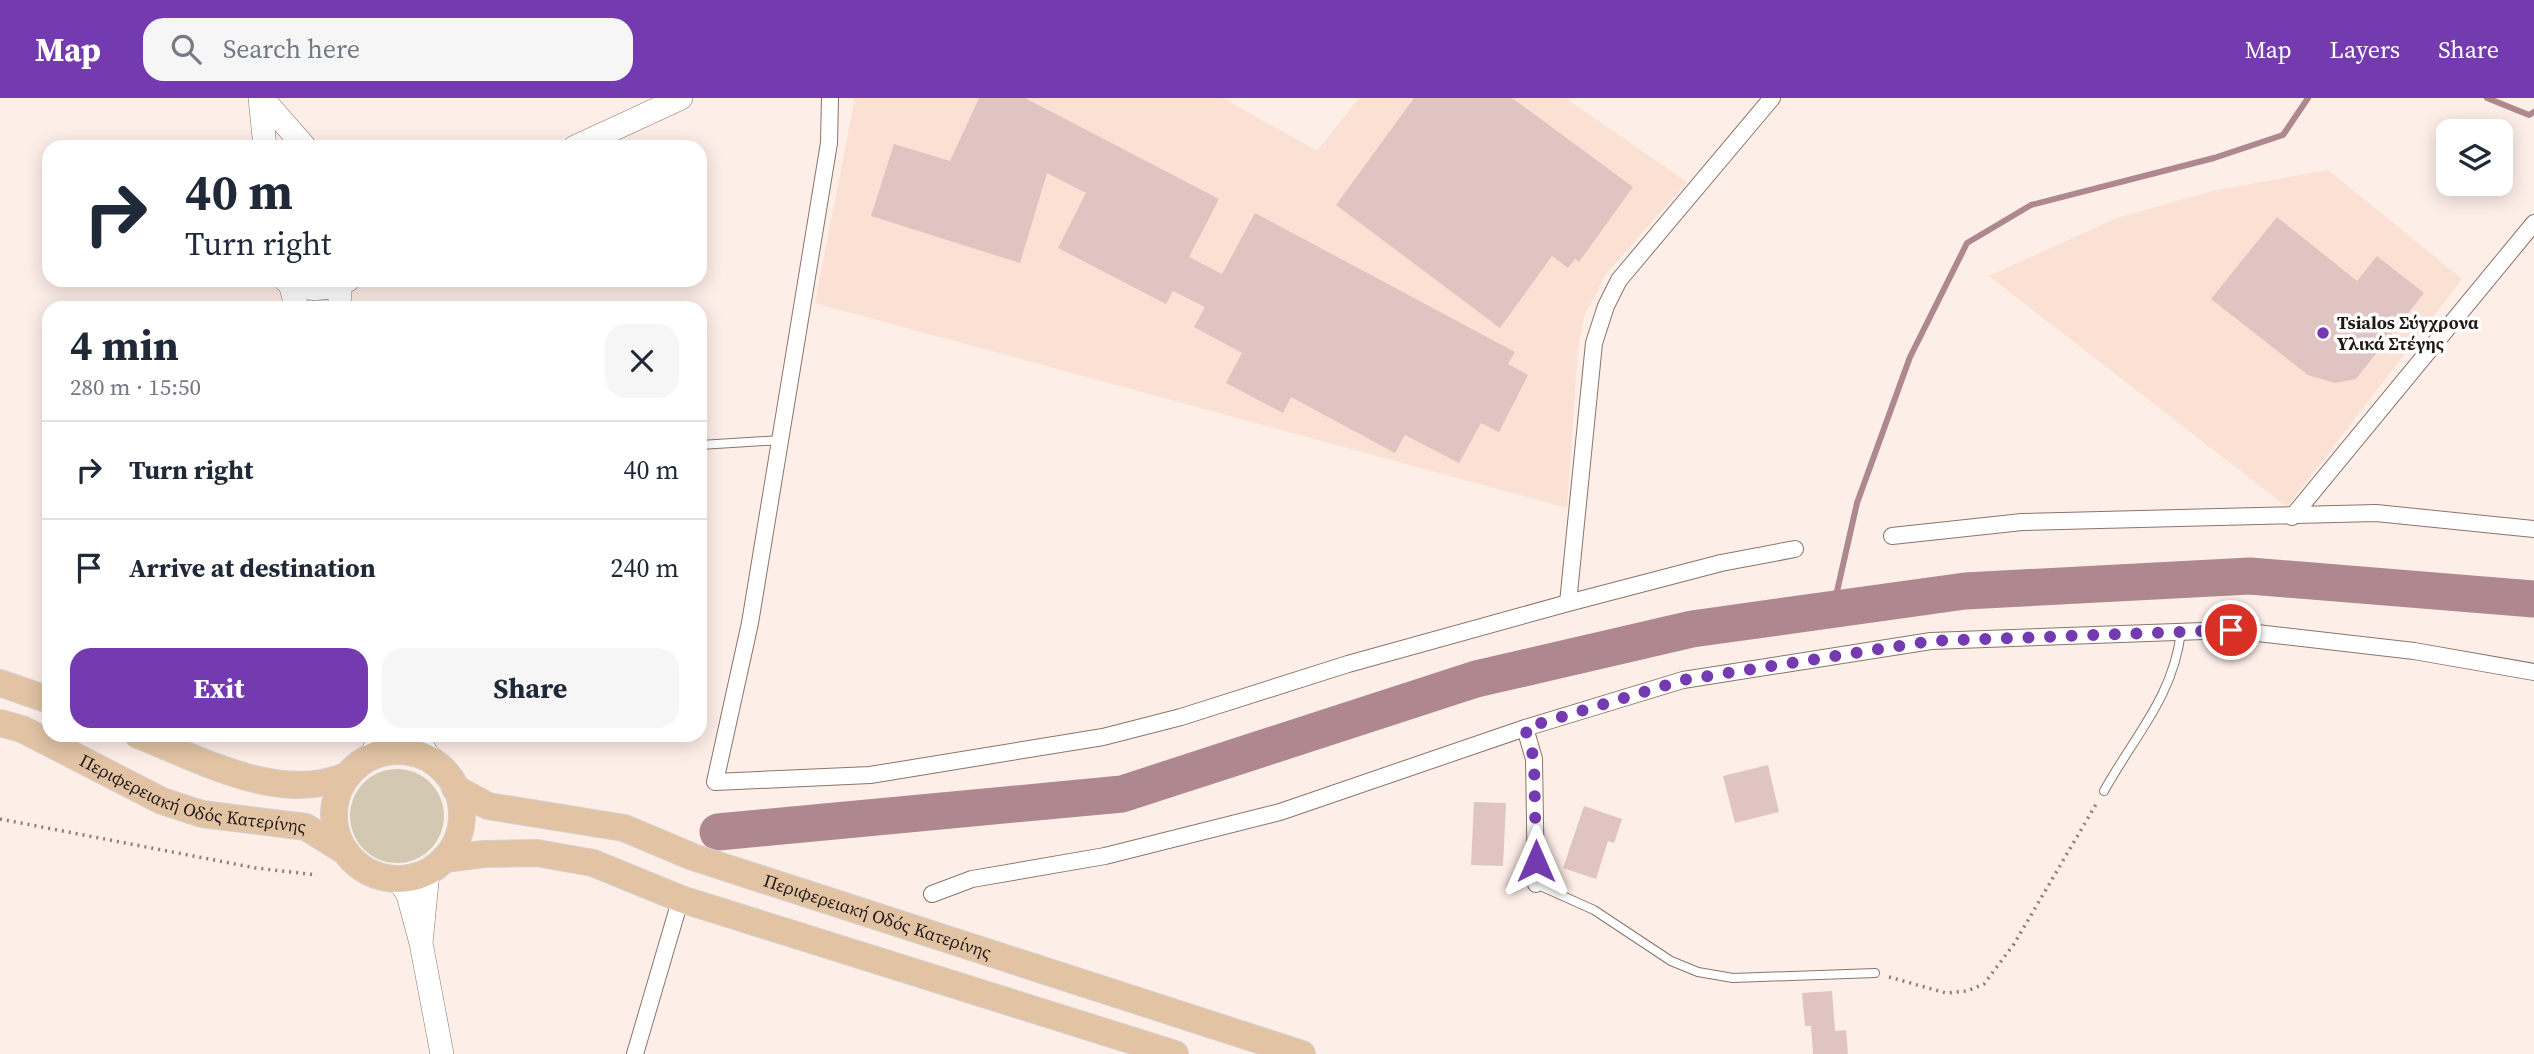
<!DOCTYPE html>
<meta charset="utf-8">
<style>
body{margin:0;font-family:"Source Serif 4",serif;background:#f6f6f7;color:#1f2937;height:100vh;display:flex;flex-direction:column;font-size:26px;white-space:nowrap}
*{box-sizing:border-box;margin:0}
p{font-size:23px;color:#747a83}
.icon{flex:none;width:38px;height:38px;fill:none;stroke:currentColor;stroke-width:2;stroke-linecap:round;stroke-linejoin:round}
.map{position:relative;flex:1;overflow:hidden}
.side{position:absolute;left:42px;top:203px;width:665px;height:441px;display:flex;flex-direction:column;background:#fff;border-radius:21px;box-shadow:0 4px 18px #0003}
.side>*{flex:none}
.banner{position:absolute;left:42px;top:42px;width:665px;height:147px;border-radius:21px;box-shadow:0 4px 18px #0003;background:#fff;color:#1f2937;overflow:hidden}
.tools{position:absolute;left:2436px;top:21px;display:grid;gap:14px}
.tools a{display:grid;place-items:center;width:77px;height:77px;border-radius:14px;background:#fff;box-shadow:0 4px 18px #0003;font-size:35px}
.pin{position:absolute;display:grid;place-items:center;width:60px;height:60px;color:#fff;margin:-30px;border:4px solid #fff;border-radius:50%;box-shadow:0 2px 7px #0007}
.me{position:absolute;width:77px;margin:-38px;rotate:0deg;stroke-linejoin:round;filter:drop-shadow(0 0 5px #0008)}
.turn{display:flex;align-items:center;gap:24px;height:147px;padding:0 28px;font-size:32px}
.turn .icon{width:91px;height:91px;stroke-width:2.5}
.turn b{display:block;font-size:49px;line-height:60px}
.round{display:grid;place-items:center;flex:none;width:74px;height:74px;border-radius:21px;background:#f6f6f7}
.headline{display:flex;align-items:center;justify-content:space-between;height:119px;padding:0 28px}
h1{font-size:42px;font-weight:700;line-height:52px}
.cta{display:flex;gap:14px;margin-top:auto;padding:14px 28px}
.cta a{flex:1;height:80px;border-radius:21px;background:#743bb1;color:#fff;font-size:28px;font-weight:700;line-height:80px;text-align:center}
.cta a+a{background:#f6f6f7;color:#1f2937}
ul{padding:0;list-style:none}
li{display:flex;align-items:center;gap:21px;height:98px;padding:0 28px;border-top:2px solid #e0e1e3}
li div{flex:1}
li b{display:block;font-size:26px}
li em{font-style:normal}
header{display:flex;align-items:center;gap:42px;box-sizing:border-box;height:98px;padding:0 35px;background:#743bb1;color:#fff}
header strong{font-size:33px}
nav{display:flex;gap:38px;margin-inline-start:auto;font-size:24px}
.search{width:490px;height:63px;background:#f6f6f7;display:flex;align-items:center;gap:18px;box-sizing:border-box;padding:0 24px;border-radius:21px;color:#747a83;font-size:26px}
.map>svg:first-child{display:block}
.built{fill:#fbe0d4}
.green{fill:#d3c9b2}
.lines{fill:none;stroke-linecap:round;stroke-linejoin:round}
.stream{stroke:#ae878f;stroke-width:6}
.river{stroke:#ae878f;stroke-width:37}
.building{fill:#e0c4c2}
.service-casing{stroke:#8b746a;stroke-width:10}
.minor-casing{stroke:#8b746a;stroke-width:18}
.secondary-casing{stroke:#8b746a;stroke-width:24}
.primary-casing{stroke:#d3d1d0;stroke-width:28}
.path{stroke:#897d78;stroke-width:3.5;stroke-dasharray:2 5;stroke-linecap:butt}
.service{stroke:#fff;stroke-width:8}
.minor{stroke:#fff;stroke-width:16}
.secondary{stroke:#fff;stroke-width:23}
.primary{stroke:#e2c3a4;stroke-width:26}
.route{stroke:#743bb1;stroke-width:12;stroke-dasharray:0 21.6}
.poi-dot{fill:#743bb1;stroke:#fff;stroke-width:2.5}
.labels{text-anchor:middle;stroke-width:7;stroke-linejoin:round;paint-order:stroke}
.poi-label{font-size:18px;font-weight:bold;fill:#211915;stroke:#fff;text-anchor:start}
.street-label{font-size:18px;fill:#211915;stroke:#fff}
</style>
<header>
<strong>Map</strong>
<div class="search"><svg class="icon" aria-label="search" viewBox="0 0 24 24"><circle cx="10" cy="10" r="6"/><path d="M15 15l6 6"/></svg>Search here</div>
<nav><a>Map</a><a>Layers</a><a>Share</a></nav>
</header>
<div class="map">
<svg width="2534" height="956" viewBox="0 0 2534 956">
<rect width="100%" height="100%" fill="#feeee8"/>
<path class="built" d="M855 0H1223L1317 53 1359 0H1565L1687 84 1606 176 1584 219 1578 250 1567 410 815 205Z
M2328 72 2462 181 2287 409 1989 178 2117 120 2212 93Z"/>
<path class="green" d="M350 718a47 47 0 1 1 94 0a47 47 0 1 1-94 0Z"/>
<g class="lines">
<path class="stream" d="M2487 0 2529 17 2534 14
M1833 511 1857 405 1910 259 1967 145 2031 107 2214 60 2283 37 2308 0"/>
<path class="river" d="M718 734 1122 696 1476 581 1692 531 1965 493 2250 478 2534 501"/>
</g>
<path class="building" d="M979 0H1025L1219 101 1189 159 1222 176 1255 115 1515 254 1508 266 1528 277 1499 334 1481 325 1459 365 1405 337 1395 355 1291 299 1283 315 1226 285 1242 255 1194 229 1205 209 1173 193 1166 206 1058 150 1086 95 1047 75 1020 165 871 118 894 46 950 63Z
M1414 0H1512L1633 89 1579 164 1575 161 1568 170 1552 158 1500 230 1336 107Z
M2277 119 2357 183 2377 158 2424 195 2356 281 2335 285 2308 277 2211 201Z
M1768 667 1779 714 1735 725 1723 678Z
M1474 704 1506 705 1503 768 1471 767Z
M1584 708 1622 721 1614 745 1608 743 1596 781 1563 770Z
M1832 893 1835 933 1846 932 1848 956H1813L1811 928H1805L1802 895Z"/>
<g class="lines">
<g class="service-casing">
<path id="service" d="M700 347 781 342
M2104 693C2135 637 2173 599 2181 534
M1536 786 1594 812 1671 863 1698 874 1733 880 1875 875"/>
</g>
<g class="minor-casing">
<path id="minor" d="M830 0 829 45 750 525 715 684 870 677 1103 639 1181 619 1348 566 1568 505 1721 465 1795 451
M2292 419 2534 125
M1892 438 2022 424 2376 415 2534 431
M1568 505 1594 245 1606 208 1619 182 1772 0
M1525 630 1534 661 1536 786
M932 796 972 781 1105 758 1280 714 1525 630 1683 582 1931 543 2231 532 2414 553 2534 574
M635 956 677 813"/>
</g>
<g class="secondary-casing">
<path id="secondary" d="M260 0 265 49
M262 0 305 49
M575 49 681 0
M285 182C301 194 332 193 348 182
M290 186 297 210
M340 210V187
M416 637 431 663
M372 659 379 637
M399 782 408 797 421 845 428 774
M421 845 442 956"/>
</g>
<g class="primary-casing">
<g id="primary">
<path d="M0 585 49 602"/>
<path id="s1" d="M0 625 22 631 162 703 202 716 306 729 346 754"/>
<path d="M138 637C202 662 280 707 348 677"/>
<circle cx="398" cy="717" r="64"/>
<path id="s2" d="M455 690 488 708 624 730 693 759 1302 956"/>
<path d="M444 761 484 756 537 755 593 765 681 801 1175 956"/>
</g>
</g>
<path class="path" d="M0 721 256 770 317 777
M1889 879 1946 895 1967 893 1984 886 2014 846 2098 703"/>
<use href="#service" class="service"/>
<use href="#minor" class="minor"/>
<use href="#secondary" class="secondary"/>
<use href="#primary" class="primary"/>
</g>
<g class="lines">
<path class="route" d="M1536 763 1534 661 1525 630 1683 582 1931 543 2231 532"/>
</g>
<circle class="poi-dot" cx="2323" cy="235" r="7"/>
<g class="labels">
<g class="poi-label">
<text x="2337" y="231">Tsialos Σύγχρονα<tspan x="2337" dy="21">Υλικά Στέγης</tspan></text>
</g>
<g class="street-label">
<text dy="6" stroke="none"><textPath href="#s1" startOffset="208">Περιφερειακή Οδός Κατερίνης</textPath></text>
<text dy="6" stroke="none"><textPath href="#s2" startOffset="444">Περιφερειακή Οδός Κατερίνης</textPath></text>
</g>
</g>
</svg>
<div class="tools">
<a><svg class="icon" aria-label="layers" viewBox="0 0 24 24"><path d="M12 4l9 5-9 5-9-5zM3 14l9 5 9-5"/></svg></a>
</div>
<div class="pin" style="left:2231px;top:532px;background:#d93025"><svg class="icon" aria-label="arrive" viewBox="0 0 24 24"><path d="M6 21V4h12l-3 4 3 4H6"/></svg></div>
<svg class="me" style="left:1536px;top:763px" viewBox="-20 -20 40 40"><path d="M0-17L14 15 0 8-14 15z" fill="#743bb1" stroke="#fff" stroke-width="4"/></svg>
<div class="banner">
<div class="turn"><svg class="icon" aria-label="right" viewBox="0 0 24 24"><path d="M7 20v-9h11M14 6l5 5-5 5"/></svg><div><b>40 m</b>Turn right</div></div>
</div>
<section class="side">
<div class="headline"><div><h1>4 min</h1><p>280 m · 15:50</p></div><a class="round"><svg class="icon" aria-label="close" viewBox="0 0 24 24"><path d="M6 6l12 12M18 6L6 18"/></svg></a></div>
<ul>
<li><svg class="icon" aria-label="right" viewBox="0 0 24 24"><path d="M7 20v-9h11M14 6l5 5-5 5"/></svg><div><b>Turn right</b></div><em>40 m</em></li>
<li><svg class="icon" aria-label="arrive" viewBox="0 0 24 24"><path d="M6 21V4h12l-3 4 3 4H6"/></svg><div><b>Arrive at destination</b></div><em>240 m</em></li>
</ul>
<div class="cta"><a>Exit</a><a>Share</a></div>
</section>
</div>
